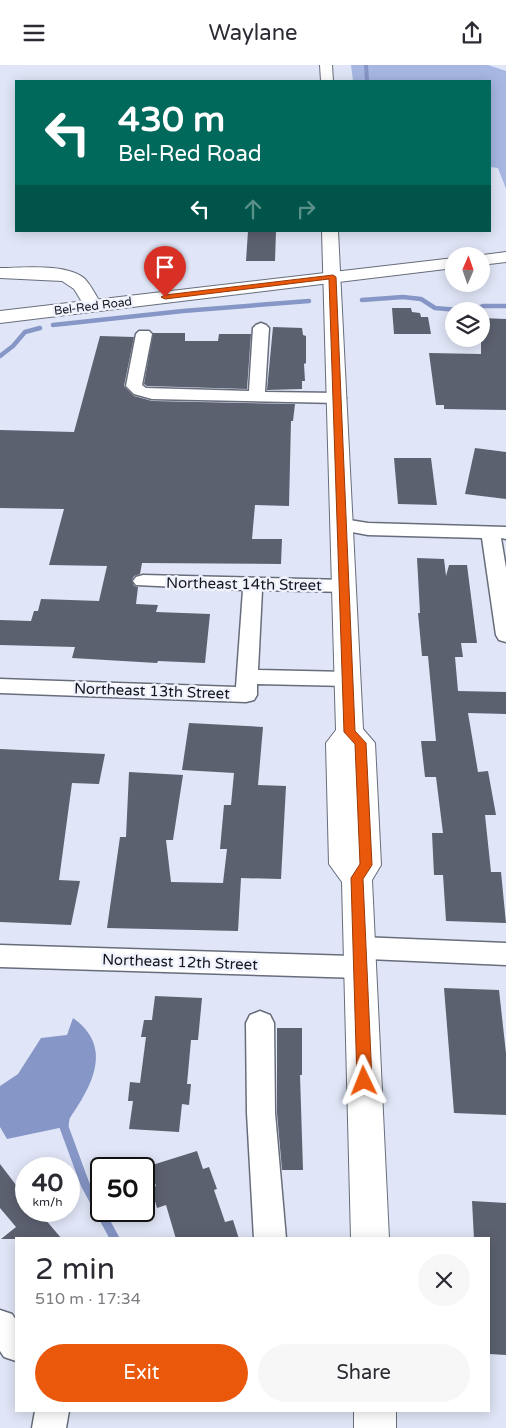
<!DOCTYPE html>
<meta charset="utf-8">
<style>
body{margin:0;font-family:"Varela Round",sans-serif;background:#f7f7f7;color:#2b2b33;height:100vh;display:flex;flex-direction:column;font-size:19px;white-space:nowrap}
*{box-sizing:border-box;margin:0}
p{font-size:16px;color:#7c7c81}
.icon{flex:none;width:28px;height:28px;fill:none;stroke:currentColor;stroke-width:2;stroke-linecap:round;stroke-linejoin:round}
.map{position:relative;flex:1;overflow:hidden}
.sheet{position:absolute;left:15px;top:1172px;width:475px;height:175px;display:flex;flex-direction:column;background:#fff;border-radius:0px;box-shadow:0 2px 12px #0003}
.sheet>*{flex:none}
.banner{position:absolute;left:15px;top:15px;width:476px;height:152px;border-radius:0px;box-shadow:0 2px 12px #0003;background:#00695c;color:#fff;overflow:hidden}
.needle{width:32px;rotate:2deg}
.controls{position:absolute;left:445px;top:182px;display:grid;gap:10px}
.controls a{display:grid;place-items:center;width:45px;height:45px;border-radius:50%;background:#fff;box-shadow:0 2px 12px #0003;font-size:25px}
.speed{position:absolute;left:15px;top:1092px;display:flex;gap:10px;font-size:25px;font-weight:700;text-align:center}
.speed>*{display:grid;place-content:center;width:65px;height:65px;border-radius:50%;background:#fff;box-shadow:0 2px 12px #0003;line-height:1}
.speed small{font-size:12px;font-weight:400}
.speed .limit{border:2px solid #111;border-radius:8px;background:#fff;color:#111}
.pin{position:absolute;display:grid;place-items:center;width:42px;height:42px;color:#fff;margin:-51px -21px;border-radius:50% 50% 50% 0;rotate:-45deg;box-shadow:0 0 5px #0007}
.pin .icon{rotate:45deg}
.me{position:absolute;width:55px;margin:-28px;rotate:358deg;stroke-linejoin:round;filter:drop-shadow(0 0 4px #0008)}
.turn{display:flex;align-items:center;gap:18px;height:105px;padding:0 20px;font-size:22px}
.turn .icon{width:65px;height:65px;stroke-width:2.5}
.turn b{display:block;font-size:35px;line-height:42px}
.lanes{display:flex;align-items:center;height:48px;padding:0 20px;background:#0003;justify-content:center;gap:25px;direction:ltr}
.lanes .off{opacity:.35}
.round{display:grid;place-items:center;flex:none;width:52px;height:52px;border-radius:26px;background:#f7f7f7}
.summary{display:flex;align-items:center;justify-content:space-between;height:85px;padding:0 20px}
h1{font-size:30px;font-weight:600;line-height:38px}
.cta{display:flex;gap:10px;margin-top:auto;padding:10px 20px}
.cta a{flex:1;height:58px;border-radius:30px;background:#ea580c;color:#fff;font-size:20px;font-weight:600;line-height:58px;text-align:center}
.cta a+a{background:#f7f7f7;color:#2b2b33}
header{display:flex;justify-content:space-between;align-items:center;height:65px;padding:0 20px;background:#fff;font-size:22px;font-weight:600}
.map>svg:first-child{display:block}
.green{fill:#a7b7e2}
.water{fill:#8696c6}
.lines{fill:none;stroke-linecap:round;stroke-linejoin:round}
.stream-far2{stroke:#8696c6;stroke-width:4}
.stream-far1{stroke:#8696c6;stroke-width:4.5}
.stream{stroke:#8696c6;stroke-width:9}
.building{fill:#5c6170}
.minor-casing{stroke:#676d7b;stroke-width:3}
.tertiary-casing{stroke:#676d7b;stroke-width:2}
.secondary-casing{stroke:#676d7b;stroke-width:2}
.primary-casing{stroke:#676d7b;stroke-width:2}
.minor{fill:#fff;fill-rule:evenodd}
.tertiary{fill:#fff;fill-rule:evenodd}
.secondary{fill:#fff;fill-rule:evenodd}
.primary{fill:#fff;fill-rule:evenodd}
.route{fill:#ea580c;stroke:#983908}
.labels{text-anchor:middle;stroke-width:5;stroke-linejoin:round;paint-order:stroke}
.far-street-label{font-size:12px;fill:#15171d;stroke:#f0f3fe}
.street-label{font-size:15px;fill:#15171d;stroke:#f0f3fe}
</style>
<header><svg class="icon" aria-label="menu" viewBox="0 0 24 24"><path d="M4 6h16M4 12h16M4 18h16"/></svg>Waylane<svg class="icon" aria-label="share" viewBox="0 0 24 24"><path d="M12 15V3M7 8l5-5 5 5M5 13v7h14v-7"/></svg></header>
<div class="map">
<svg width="506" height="1363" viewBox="0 0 506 1363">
<rect width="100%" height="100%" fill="#e0e6f7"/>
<path class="green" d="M351 0H488L506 6V124L498 103 490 102V16H353Z"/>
<path class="water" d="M73 953C118 985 87 1028 64 1062L7 1074 0 1062V1021L18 1009 41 973 67 970Z"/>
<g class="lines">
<path class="stream-far2" d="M366 0 367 16"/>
<path class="stream-far1" d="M362 235 403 232 421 234 435 243 469 246
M470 246 483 241H506
M53 260 183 246 309 236
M0 291 13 281 25 267 40 263"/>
<path class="stream" d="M65 1053 64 1062 85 1119 115 1174"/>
</g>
<path class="building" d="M248 166H276L275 196H246Z
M392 243H411L412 247 420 248 421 252H428L431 269H394Z
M481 253 506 254V345L444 344V340H436L429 288 481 289Z
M273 262 302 263 303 270 306 271V298L304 299 305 316H302V324L267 325Z
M153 268H185V276H218L219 269H251L247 324 147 321 144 319Z
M100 271 134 272 124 321 134 331 152 336 295 339 293 356H291L289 441 255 440 252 474H282L281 499 142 498 140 509 134 511 132 515 134 521 138 522 136 539 158 540 156 547 210 549 205 598 158 596 157 598 72 593 75 582 0 580V555L31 556 34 546H38L41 534 99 536 107 501 49 500 64 444 0 443V365L74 367Z
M475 383 506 387V434L465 429Z
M394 393H431L437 440 398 439Z
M417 493 444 494 446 511 449 500H467L477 578H461L463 592H455L458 626 506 627V649L468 648 478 707 488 706 496 750H485L491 807H501L506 858 446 856 443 810H434L432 768H443L436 712H425L421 676H436L428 591H422L418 548H420Z
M189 658 263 662 258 720 286 721 281 814 241 813 238 866 107 863 120 772H126L129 707 183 710 173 775H166L171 817 223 818 227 784H220L224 740H231L234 708 182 705Z
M0 684 105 689 99 719 72 718 59 815 80 816 71 860 0 857Z
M444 923 499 925 506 988V1050L454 1048Z
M155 931 202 933 198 975H191L187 1019H191L189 1040 182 1039 179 1067 129 1064 133 1036H128L130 1017 140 1018 146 972H141L144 955H152Z
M277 963H302V1010H300L303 1105H282L277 1048Z
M197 1086 203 1104 209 1102 217 1124 214 1125 225 1157 233 1155 239 1174H176L166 1140 157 1143 151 1122 156 1121 149 1101Z
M0 1099 26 1133V1146H38L62 1174H1L16 1162 0 1143Z
M472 1136 506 1138V1290L489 1289V1174H474Z"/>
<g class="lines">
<g class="minor-casing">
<path id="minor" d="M261 258 266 260 269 263 265 327 338 328 344 330 346 333 344 336 338 338 152 334 134 329 126 321 136 269 139 266H149L152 269 142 320 146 323 249 326 253 263 256 260Z
M343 454 368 458 506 462V474L501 473 506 503V577L499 575 496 570 482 473 368 470 336 464 334 460 336 456Z
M143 510 345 515 352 517 355 521 352 525 345 527 262 525 258 605 348 607 356 609 359 614 356 619 348 621 257 619V630L254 635 246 637 0 628V614L236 622 243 525 136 520 133 516 136 512Z
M360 872 506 878V900L368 894 373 902 369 910 360 913 0 902V880L352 891 347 883 351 875Z
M260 946 270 950 274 958 275 1048 286 1174H254L247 1048 246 958 250 950Z
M0 1245 12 1249 16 1255V1296L4 1292 0 1286Z
M35 1346H69L66 1363H32Z"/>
</g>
<g class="tertiary-casing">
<path id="tertiary" d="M0 203C22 203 68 198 85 214 92 222 97 232 102 241L99 245 93 246 87 245 74 224 62 216 0 213Z"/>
</g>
<g class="secondary-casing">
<path id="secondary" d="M320 0H332L333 16H321Z
M322 166H338L363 664 375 678 381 800 372 815 389 1174H351L342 817 329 799 326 678 336 665Z
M354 1346H396V1363H354Z"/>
</g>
<g class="primary-casing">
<path id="primary" d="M506 187V197L481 200V191H475Z
M454 193V203L0 258V246Z"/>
</g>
<use href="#minor" class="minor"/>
<use href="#tertiary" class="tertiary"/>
<use href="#secondary" class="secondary"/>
<use href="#primary" class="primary"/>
</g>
<path class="route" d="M333 210 336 212 355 666 366 678 372 800 363 814 372 1016 369 1020 364 1022 359 1020 357 1016 351 813 360 799 355 679 344 667 329 214 165 234 161 232 165 230Z"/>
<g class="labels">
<g class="far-street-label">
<text transform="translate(93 241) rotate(-7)" y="4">Bel-Red Road</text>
</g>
<g class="street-label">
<text transform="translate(244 519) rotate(1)" y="5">Northeast 14th Street</text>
<text transform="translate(152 626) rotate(2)" y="5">Northeast 13th Street</text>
<text transform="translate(180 897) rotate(2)" y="5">Northeast 12th Street</text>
</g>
</g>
</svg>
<div class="controls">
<a><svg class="needle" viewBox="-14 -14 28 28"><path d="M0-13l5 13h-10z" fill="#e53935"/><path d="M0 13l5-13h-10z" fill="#7c7c81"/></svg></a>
<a><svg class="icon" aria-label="layers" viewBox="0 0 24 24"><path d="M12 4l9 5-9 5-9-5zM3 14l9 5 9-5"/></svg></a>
</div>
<div class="speed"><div>40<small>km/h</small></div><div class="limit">50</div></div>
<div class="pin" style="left:165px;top:232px;background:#d93025"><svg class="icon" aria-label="arrive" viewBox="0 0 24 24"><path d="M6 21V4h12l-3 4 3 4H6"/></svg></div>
<svg class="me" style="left:364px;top:1016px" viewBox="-20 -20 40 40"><path d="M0-17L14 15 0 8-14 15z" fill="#ea580c" stroke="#fff" stroke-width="4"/></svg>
<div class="banner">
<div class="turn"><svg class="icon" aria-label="left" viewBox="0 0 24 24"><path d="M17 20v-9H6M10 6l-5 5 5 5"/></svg><div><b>430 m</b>Bel-Red Road</div></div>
<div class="lanes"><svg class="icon" aria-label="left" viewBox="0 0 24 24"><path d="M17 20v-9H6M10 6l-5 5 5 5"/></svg><svg class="icon off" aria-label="ahead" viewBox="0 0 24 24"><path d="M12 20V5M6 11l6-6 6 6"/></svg><svg class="icon off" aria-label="right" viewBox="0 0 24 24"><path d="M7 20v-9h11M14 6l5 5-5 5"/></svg></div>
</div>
<section class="sheet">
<div class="summary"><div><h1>2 min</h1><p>510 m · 17:34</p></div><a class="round"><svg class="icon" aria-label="close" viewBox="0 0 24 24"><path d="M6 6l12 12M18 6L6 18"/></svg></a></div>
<div class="cta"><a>Exit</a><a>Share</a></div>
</section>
</div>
